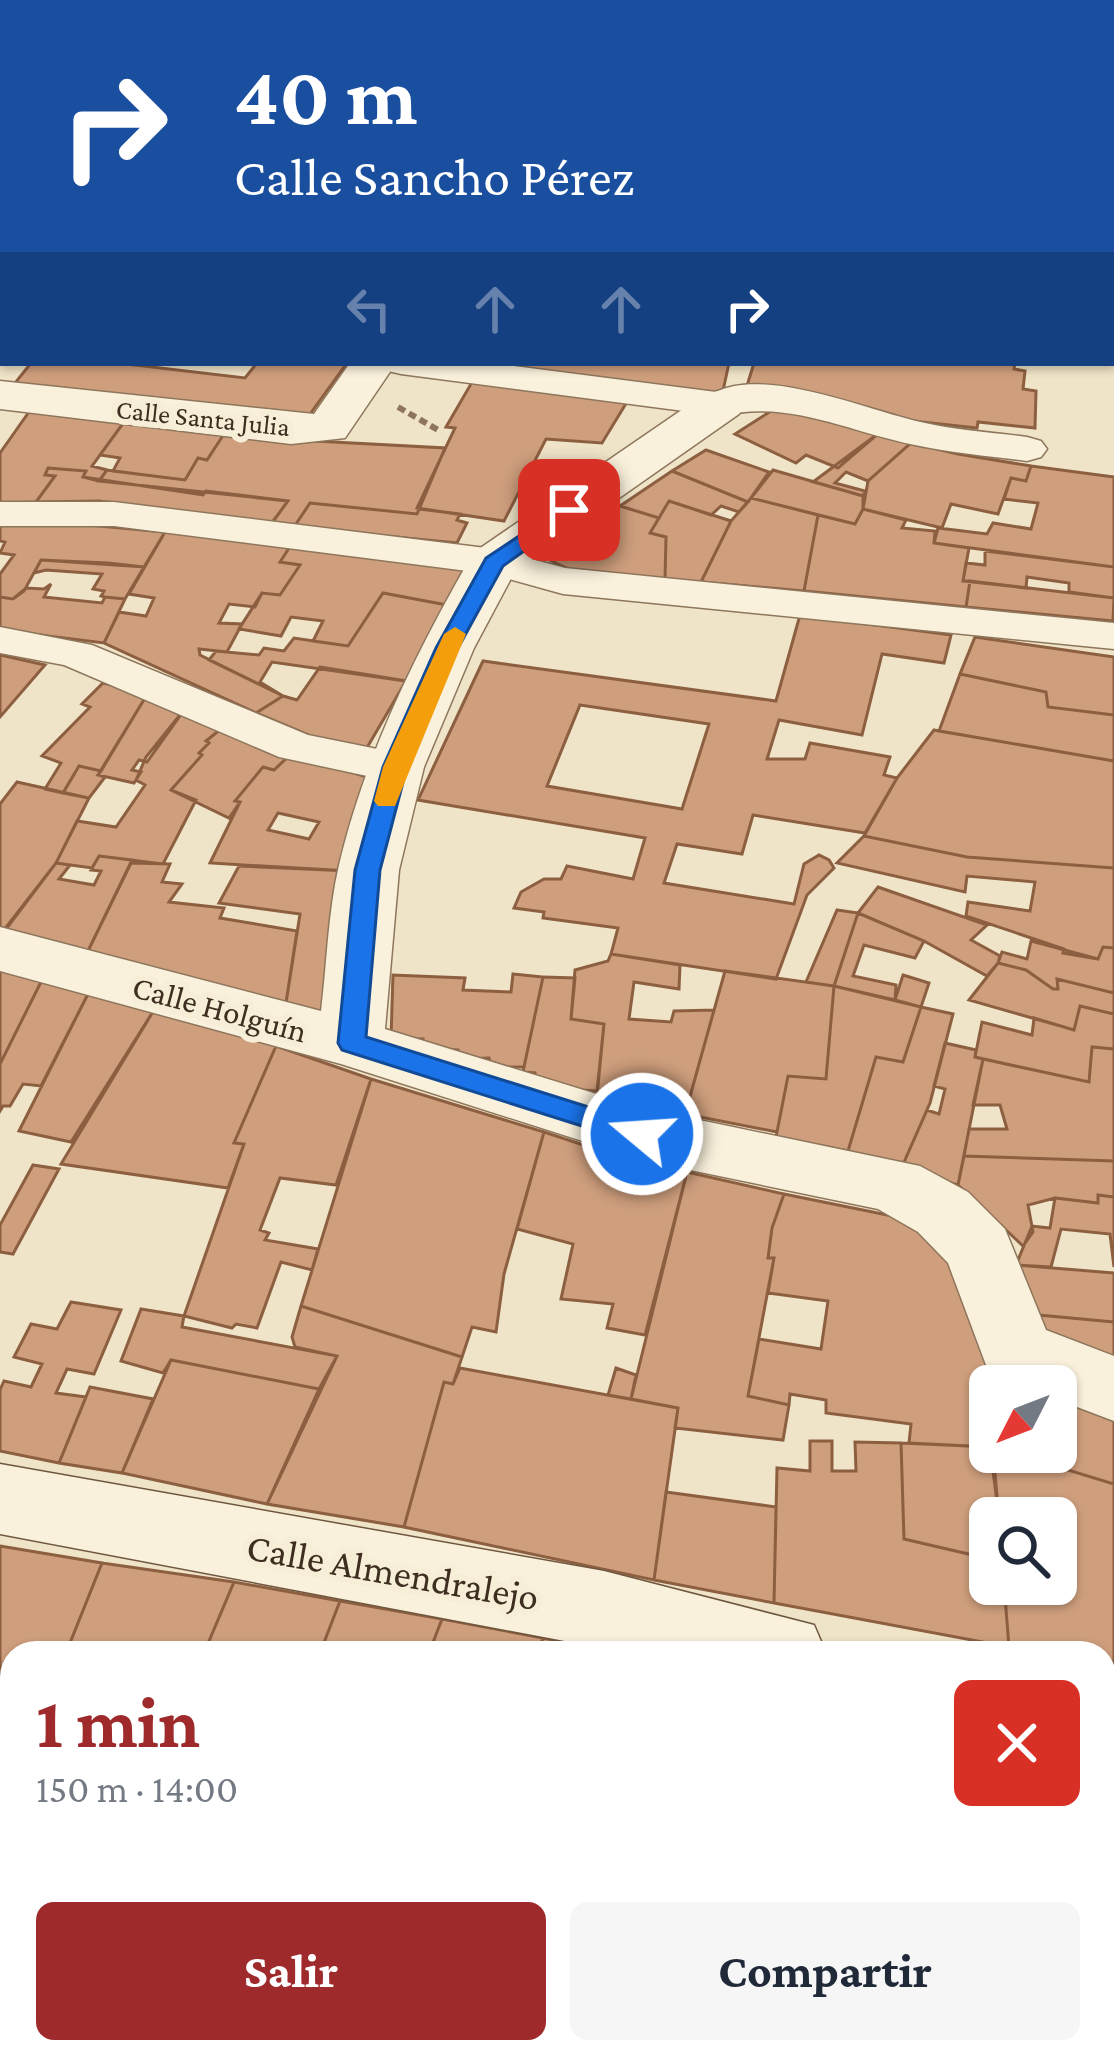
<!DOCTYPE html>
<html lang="es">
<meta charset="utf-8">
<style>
body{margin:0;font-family:"Crimson Pro",serif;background:#f6f6f7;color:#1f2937;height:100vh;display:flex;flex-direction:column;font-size:45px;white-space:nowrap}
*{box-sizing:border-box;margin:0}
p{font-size:39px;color:#747a83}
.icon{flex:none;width:66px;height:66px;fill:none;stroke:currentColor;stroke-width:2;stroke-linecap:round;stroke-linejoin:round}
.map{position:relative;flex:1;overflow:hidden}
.drawer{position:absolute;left:0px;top:1641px;width:1116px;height:423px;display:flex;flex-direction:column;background:#fff;border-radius:36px 36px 0 0;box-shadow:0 3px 9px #0004}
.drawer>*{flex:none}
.top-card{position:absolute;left:0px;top:0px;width:1116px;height:366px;box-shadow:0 3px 9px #0004;background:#1a4fa0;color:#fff;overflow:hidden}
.needle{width:78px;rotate:228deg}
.buttons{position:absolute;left:969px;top:1365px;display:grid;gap:24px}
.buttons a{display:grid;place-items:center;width:108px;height:108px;border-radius:18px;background:#fff;box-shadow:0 3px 9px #0004;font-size:60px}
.pin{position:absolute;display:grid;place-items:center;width:102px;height:102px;color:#fff;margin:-51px;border-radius:24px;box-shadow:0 6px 18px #0006}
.me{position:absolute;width:132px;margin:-66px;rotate:288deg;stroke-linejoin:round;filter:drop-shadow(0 0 9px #0008)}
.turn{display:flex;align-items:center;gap:42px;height:252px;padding:0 36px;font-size:54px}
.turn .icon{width:156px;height:156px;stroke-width:2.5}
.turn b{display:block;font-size:84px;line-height:102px}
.lanes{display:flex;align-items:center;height:114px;padding:0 36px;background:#0003;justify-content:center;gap:60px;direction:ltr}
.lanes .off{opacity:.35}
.round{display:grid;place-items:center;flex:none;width:126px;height:126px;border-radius:18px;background:#f6f6f7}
.headline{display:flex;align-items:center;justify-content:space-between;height:204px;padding:0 36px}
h1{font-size:72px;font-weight:700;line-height:90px;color:#9e2a2b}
.button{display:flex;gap:24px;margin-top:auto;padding:24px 36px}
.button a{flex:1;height:138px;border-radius:18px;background:#9e2a2b;color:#fff;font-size:48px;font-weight:700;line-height:138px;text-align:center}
.button a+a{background:#f6f6f7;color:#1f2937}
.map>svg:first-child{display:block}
.building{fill:#cf9f7d;stroke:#8d5f41;stroke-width:3;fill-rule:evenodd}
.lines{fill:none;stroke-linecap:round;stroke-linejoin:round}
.pedestrian-casing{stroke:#8d765c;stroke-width:3}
.minor-casing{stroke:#8d765c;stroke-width:3}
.secondary-casing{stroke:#6f573f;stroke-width:3}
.path{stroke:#8d765c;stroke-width:6;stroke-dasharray:8 4.5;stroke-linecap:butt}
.pedestrian{fill:#faf1dc;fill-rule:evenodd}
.minor{fill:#faf1dc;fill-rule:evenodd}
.secondary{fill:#faf1dc;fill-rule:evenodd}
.route{fill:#1a73e8;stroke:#114b97;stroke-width:3}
.slow{fill:#f59e0b}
.labels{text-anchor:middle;stroke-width:12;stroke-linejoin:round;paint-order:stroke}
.far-street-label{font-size:27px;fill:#3d2e20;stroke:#f7eed8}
.street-label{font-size:33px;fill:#3d2e20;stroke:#f7eed8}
.near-street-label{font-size:39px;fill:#3d2e20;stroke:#f7eed8}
</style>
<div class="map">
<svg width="1114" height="2063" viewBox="0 0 1114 2063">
<rect width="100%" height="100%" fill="#f0e4c8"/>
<path class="building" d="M31 363H118L245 378 257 363H347L303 424 11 388Z
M431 363H729L721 400Z
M754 363H1015L1014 369 1025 371 1023 389 1036 391 1035 428 978 422 977 428 858 415 746 389Z
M475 377 630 397 602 443 546 439 504 521 417 508 455 428 446 427Z
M31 409 124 422 92 466 107 470 99 481 83 477 86 471 48 468 45 475 55 476 36 502 0 503V453Z
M771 411 813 415 879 433 838 468 806 455 796 463 735 434Z
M124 422 224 434 207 460 198 458 185 480 113 471 120 458 100 455Z
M879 433 911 443 868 481 846 472 835 483 865 491 863 496 813 482Z
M224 434 277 439 445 448 417 514 310 503 294 527 271 524 288 501 99 481 107 470 185 480 198 458 207 460Z
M911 443 958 454 1031 466 1026 481 1011 478 998 514 951 504 942 528 863 509 868 481Z
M706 450 769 472 748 502 672 471Z
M1031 466 1114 477V567L934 543 938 528 987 534 993 523 1031 529 1038 503 1004 499 1011 478 1026 481Z
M48 468 86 471 83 477 203 495 206 491 288 501 271 524 99 501 36 502 55 476 45 475Z
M773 470 863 496V509L855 524 751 498Z
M672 471 748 502 739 512 721 506 711 515 669 501 659 518 620 506Z
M751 498 818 515 804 591 701 582 731 521Z
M669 501 731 521 701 582 665 579 666 537 650 533Z
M310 503 417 514 419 509 460 514 457 520 467 523 457 543 294 527Z
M620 506 659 518 650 533 666 537 665 579 573 571 543 557Z
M863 509 906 520 902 528 935 531 934 543 969 548 963 581H970L966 607 804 591 818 515 855 524Z
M0 522H55L165 532 144 567 41 560 24 591 13 599 0 597V574L14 555 0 553 5 542 0 541Z
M165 532 291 545 280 562 300 565 280 595 262 593 255 607 229 604 219 623 242 624 227 652 199 649 200 655 283 696 256 713 104 643 119 612 146 616 154 598 129 594Z
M291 545 467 569 447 605 383 593 348 646 313 641 323 621 291 617 281 636 239 629 262 593 280 595 300 565 280 562Z
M985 551 1114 567V598L1069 592V583L1027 577 1026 588 963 581 966 563 985 565Z
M41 560 108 563 144 567 125 599 105 597 101 596 104 591 93 589 102 574 46 570 34 573Z
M970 581 1114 598 1113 621 966 607Z
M51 584 44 597 102 603 105 597 125 599 104 643 0 630V597L13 599 26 588 44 589Z
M383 593 447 605 406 681 272 662 260 682 283 696 209 660 216 651 259 655 264 648 284 651 294 638 348 646Z
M800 615 951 635 944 663 882 654 862 735 779 720 767 759H805L810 743 890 757 884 775 897 778 865 833 753 815 742 854 677 844 664 883 794 904 804 864 819 855 829 860 834 868 807 895 776 979 611 954 618 928 543 918 544 912 514 908 521 892 544 879H561L567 866 633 879 645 838 418 800 483 661 776 701ZM580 705 709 724 682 809 547 786Z
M975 637 1114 657V715L1048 707 1046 692 960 674Z
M0 655 45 665 0 717Z
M320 667 406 681 365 751 327 743 256 713 283 696 297 700Z
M960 674 1046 692 1048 707 1114 715V761L939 731Z
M103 683 148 693 101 771 79 766 63 793 45 789 61 763 42 756 90 707 82 704Z
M148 693 187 706 147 762 139 760 132 770 141 772 134 783 98 775Z
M187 706 227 724 206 741 209 743 199 753 202 755 171 790 196 800 163 864 99 856 92 868 56 863 77 821 116 827 145 785 136 780 146 757Z
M227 724 292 753 274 770 263 767 235 801 240 802 229 818 171 790 202 755 199 753 209 743 206 741Z
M934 730 1114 761V868L967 857 864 836 897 778Z
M292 753 379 781 350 871 210 863 240 802 235 801 263 767 274 770Z
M79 766 101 771 98 775 105 777 89 798 63 793Z
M17 782 89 798 56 863 0 935V804Z
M278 813 319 822 309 839 268 830Z
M864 836 967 857 1114 868V948L1103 947 1098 959 1063 953 1064 949 966 916 968 902 1030 911 1035 882 967 876 965 892 837 863Z
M99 856 132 860 88 951 0 937 56 863 70 865 59 879 94 885 101 871 91 870Z
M131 863 170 864 162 882 182 884 169 902 224 908 220 918 297 931 286 1003 88 951Z
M239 866 350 871 332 1016 286 1003 300 914 219 903Z
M878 887 987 925 971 940 1000 956 998 963 987 976 924 941 858 913Z
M837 910 858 913 834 986 806 982Z
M858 913 924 941 915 958 864 945 853 976 896 985 895 1000 834 986Z
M1031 941 1098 959 1103 947 1114 948V993L1057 979 1058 989H1053L1026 970 998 963 1002 952 1027 959Z
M611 954 680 965 679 989 634 982 629 1019 671 1022 674 1011 714 1010 683 1122 596 1106 604 1024 571 1019 575 970 608 961Z
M998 963 1026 970 1053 989H1058L1057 979 1114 993V1014L1080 1006 1074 1030 969 1000Z
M0 964 44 976 0 1064Z
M725 971 834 986 826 1079 788 1076 777 1132 685 1114Z
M513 974 543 977 524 1067H491L489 1058 460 1059 458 1050 423 1049V1039H391L393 975 465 978 463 990 511 992Z
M903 975 929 983 921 1007 895 1000Z
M44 976 89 992 41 1086 23 1084 10 1106H3L0 1111V1064Z
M543 977 575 978 571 1019 604 1024 597 1091 551 1088 535 1079V1073L523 1072Z
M834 986 921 1007 903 1062 876 1057 848 1151 776 1137 788 1076 826 1079Z
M89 992 154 1010 71 1142 19 1131Z
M1080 1006 1114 1014V1049L1092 1047 1089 1082 975 1057 982 1022 1032 1035 1034 1018 1074 1030Z
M921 1007 953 1014 930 1103 901 1169 848 1151 876 1057 903 1062Z
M154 1010 276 1046 234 1143 244 1144 228 1188 61 1164Z
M945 1043 976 1050 975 1057 983 1059 958 1185 901 1169 927 1110 939 1114 945 1089 934 1086Z
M276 1046 371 1079 336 1185 280 1178 260 1230 269 1233 265 1240 318 1249 312 1270 281 1262 257 1328 236 1324 232 1328 184 1316 244 1144 234 1143Z
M1092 1047 1114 1049V1161L964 1156 969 1129H1007L1000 1105H973L983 1059 1089 1082Z
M371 1079 544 1132 504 1274 496 1332 472 1327 462 1357 301 1306Z
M544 1132 632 1161 687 1172 645 1335 607 1328 613 1304 561 1299 573 1244 517 1229Z
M964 1156 1114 1161V1197L1098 1195V1203L1055 1198 1028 1205 1033 1232 1023 1246 958 1185Z
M33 1165 59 1169 13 1254 0 1252V1225Z
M687 1172 784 1194 772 1228 768 1258H774L748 1396 789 1405 783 1440 675 1428 678 1408 631 1399Z
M784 1194 907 1219 927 1228 1038 1386H990V1447L909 1443 911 1424 826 1413V1400L790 1394 789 1405 748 1396 759 1339 821 1349 828 1301 768 1293 774 1258H768L772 1228Z
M1098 1195 1114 1197V1267L1110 1234 1061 1229 1051 1267 1016 1265 1032 1226 1050 1228 1055 1198 1098 1203Z
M1016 1265 1114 1273V1322L1028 1314Z
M71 1302 121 1310 94 1374 67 1369 56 1393 86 1397 59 1463 0 1451V1390L4 1381 31 1387 42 1364 14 1357 31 1324 57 1329Z
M301 1306 462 1357 453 1384 444 1382 404 1527 267 1504 337 1356 295 1347 292 1337Z
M141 1309 184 1316 182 1327 337 1356 319 1389 171 1360 163 1373 121 1361Z
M1028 1314 1114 1322V1361L1037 1334Z
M171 1360 319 1389 267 1504 122 1473Z
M460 1368 678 1408 654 1580 404 1527 444 1382 453 1384Z
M616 1368 636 1375 631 1399 608 1395Z
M90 1387 153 1399 122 1473 59 1463Z
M1056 1392 1114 1412V1484L1009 1452H1056Z
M810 1441H832V1471H856L855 1442 901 1443 904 1539 990 1559V1584H1004L1009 1647 774 1603 777 1468 810 1471Z
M901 1443 990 1447 999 1518H990V1559L904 1539Z
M993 1452H1009L1114 1484V1668L1104 1666V1653H1038L1009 1647 1004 1584H1056V1518H999Z
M666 1492 776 1507 774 1603 654 1580Z
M0 1546 102 1563 66 1653H12V1788L0 1818Z
M102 1563 234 1582 204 1653H66Z
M234 1582 340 1601 320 1653H204Z
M340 1601 442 1619 429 1653H320Z
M442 1619 543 1638 538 1653H429Z
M543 1638 619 1653H538Z
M12 1788V1849L9 1854 0 1849V1818Z
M0 1849 12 1856V2052H37L32 2063H0Z
M653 2052H838L867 2063H645Z
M838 2052H1034L1032 2063H867Z"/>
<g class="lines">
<g class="pedestrian-casing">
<path id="pedestrian" d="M0 46H3V64H0Z
M382 363H490L716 392C765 367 865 409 916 421 952 430 990 432 1027 437L1041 441 1047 449 1041 457 1027 461C990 456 951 453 915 445 849 432 788 399 722 416L401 374 388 371Z
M0 502H114L494 549 565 568 1114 623V649L563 594 491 574 114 526H0Z
M0 627 92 645 308 735 412 756 419 767 412 778 395 782 279 757 64 665 0 653Z"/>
</g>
<g class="minor-casing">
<path id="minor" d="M773 0H821L824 3H775Z
M0 218H3V244H0Z
M350 363H396L345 438 291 444 0 409V381L314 414Z
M722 390 739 394 746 404 739 414 515 571 474 648 424 767 399 870 385 1029 642 1108 920 1166 968 1192 1005 1229 1046 1330 1114 1356V1421L1056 1399V1386H1022L989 1373 948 1263 918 1232 878 1209 642 1160 341 1064 0 971V927L321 1011C327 963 328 912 339 865 365 756 413 659 468 562L476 551 705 394Z
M1114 1838V1974L1104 1979V1842Z
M1104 2014 1114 2020V2063H1027L1031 2052H1104Z"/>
</g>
<g class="secondary-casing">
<path id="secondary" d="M1113 131H1114V156H1113Z
M0 1464 604 1571 814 1625 826 1653H628L0 1534Z
M1104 1690 1114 1693V1775L1104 1772Z"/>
</g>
<path class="path" d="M398 407 438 430"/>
<use href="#pedestrian" class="pedestrian"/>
<use href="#minor" class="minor"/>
<use href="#secondary" class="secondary"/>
</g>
<path class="route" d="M569 503 580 510 576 514 503 566 458 648 407 767 380 870 366 1037 652 1127 656 1134 642 1145 342 1050 338 1043 355 870 383 767 436 648 486 558Z"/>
<path class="slow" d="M455 627 466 634 395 806H378L374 801 383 767 444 634Z"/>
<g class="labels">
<g class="far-street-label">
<text transform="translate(203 418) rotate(6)" y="9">Calle Santa Julia</text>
</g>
<g class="street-label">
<text transform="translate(220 1008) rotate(15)" y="12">Calle Holguín</text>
</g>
<g class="near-street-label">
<text transform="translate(393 1571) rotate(10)" y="14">Calle Almendralejo</text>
</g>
</g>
</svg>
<div class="buttons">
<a><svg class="needle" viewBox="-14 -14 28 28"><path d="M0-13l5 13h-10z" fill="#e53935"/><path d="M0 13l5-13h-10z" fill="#747a83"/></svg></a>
<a><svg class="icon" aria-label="search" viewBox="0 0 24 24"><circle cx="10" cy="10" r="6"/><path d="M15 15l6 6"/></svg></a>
</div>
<div class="pin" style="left:569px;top:510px;background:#d93025"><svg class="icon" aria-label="arrive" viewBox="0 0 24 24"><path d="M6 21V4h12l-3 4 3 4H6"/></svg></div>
<svg class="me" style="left:642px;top:1134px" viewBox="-20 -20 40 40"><circle r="17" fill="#1a73e8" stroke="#fff" stroke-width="3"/><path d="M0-11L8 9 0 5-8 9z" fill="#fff"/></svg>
<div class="top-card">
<div class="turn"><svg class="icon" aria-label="right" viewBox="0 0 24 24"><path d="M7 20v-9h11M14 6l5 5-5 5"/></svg><div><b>40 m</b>Calle Sancho Pérez</div></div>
<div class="lanes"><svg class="icon off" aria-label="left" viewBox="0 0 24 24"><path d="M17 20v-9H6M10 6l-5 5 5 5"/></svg><svg class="icon off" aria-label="ahead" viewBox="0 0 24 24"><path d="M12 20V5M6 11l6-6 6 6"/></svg><svg class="icon off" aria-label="ahead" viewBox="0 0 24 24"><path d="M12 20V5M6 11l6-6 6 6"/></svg><svg class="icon" aria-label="right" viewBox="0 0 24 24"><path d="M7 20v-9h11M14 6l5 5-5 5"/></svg></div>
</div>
<section class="drawer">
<div class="headline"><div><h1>1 min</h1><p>150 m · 14:00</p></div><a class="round" style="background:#d93025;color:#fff"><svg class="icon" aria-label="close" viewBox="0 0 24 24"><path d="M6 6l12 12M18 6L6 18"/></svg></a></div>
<div class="button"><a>Salir</a><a>Compartir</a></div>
</section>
</div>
